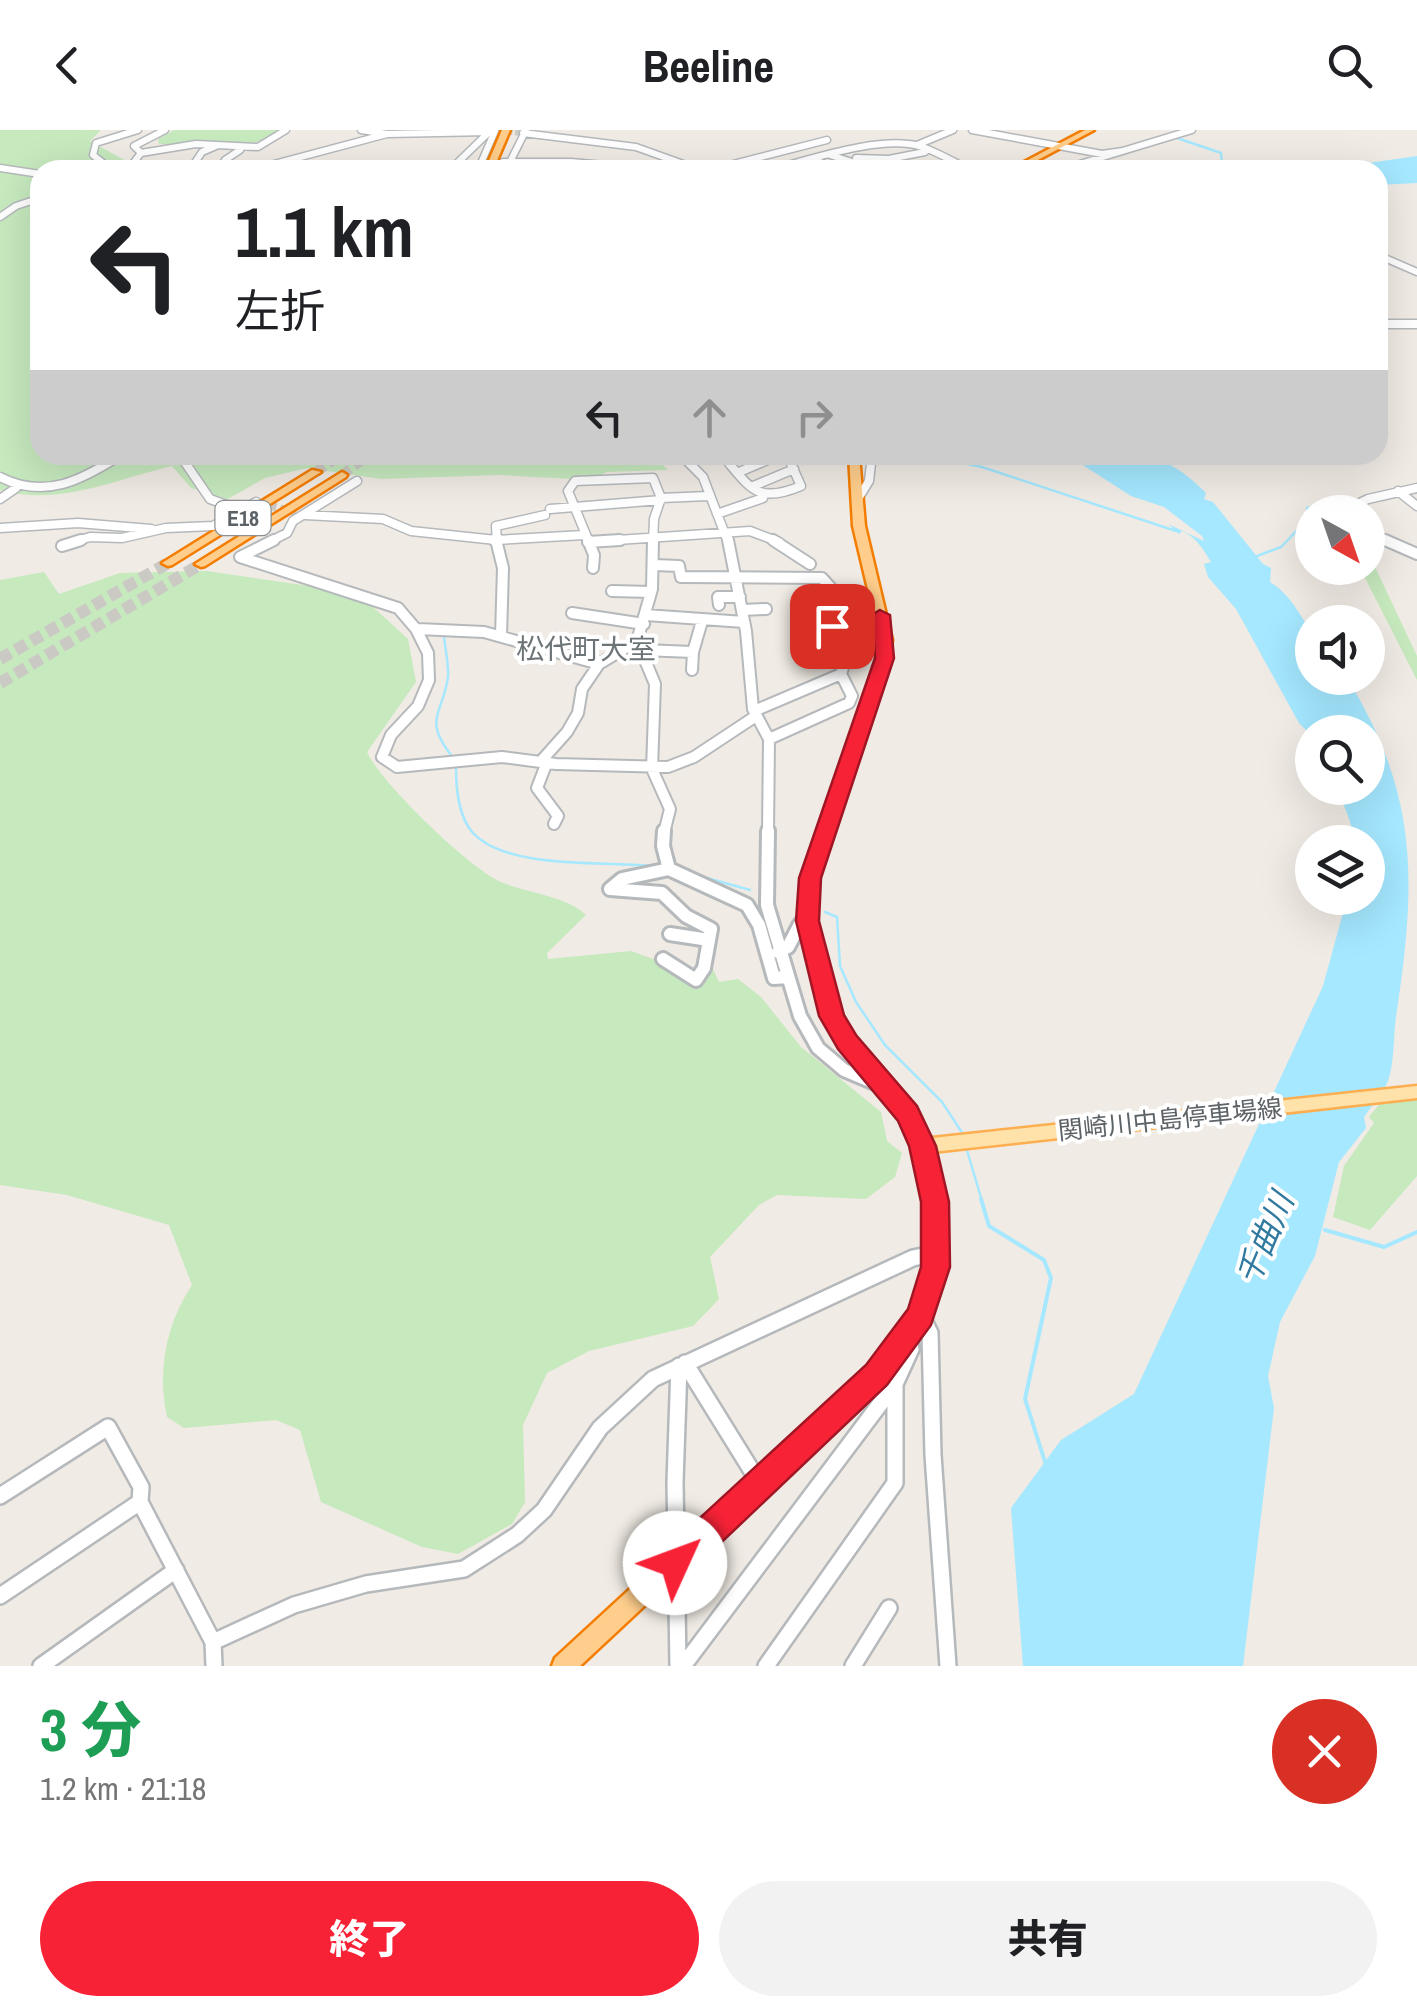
<!DOCTYPE html>
<html lang="ja">
<meta charset="utf-8">
<style>
body{margin:0;font-family:"Archivo Narrow","Noto Sans JP",sans-serif;background:#f2f2f2;color:#202124;height:100vh;display:flex;flex-direction:column;font-size:38px;white-space:nowrap}
*{box-sizing:border-box;margin:0}
p{font-size:32px;color:#757577}
.icon{flex:none;width:55px;height:55px;fill:none;stroke:currentColor;stroke-width:2;stroke-linecap:round;stroke-linejoin:round}
.map{position:relative;height:1536px;overflow:hidden}
.drawer{display:flex;flex-direction:column;background:#fff;flex:1}
.drawer>*{flex:none}
.banner{position:absolute;left:30px;top:30px;width:1358px;height:305px;border-radius:30px;box-shadow:0 10px 40px #0002;background:#fff;color:#202124;overflow:hidden}
.needle{width:65px;rotate:140deg}
.controls{position:absolute;left:1295px;top:365px;display:grid;gap:20px}
.controls a{display:grid;place-items:center;width:90px;height:90px;border-radius:50%;background:#fff;box-shadow:0 10px 40px #0002;font-size:50px}
.pin{position:absolute;display:grid;place-items:center;width:85px;height:85px;color:#fff;margin:-42px;border-radius:20px;box-shadow:0 5px 15px #0006}
.me{position:absolute;width:110px;margin:-55px;rotate:47deg;stroke-linejoin:round;filter:drop-shadow(0 0 8px #0008)}
.turn{display:flex;align-items:center;gap:35px;height:210px;padding:0 40px;font-size:45px}
.turn .icon{width:130px;height:130px;stroke-width:2.5}
.turn b{display:block;font-size:70px;line-height:85px}
.lanes{display:flex;align-items:center;height:95px;padding:0 40px;background:#0003;justify-content:center;gap:50px;direction:ltr}
.lanes .off{opacity:.35}
.round{display:grid;place-items:center;flex:none;width:105px;height:105px;border-radius:52px;background:#f2f2f2}
.head{display:flex;align-items:center;justify-content:space-between;height:170px;padding:0 40px}
h1{font-size:60px;font-weight:800;line-height:75px;color:#1e9e55}
.button{display:flex;gap:20px;margin-top:auto;padding:20px 40px}
.button a{flex:1;height:115px;border-radius:60px;background:#f82237;color:#fff;font-size:40px;font-weight:800;line-height:115px;text-align:center}
.button a+a{background:#f2f2f2;color:#202124}
header{display:flex;justify-content:space-between;align-items:center;height:130px;padding:0 40px;background:#fff;font-size:45px;font-weight:800}
.map>svg:first-child{display:block}
.green{fill:#c6e9be}
.water{fill:#a5e8ff}
.lines{fill:none;stroke-linecap:round;stroke-linejoin:round}
.stream-far1{stroke:#a5e8ff;stroke-width:2.5}
.stream{stroke:#a5e8ff;stroke-width:4}
.minor-tunnel-far1{stroke:#cbc9c4;stroke-width:6;stroke-dasharray:6 2.5;stroke-linecap:butt}
.minor-tunnel{stroke:#cbc9c4;stroke-width:8;stroke-dasharray:8 4;stroke-linecap:butt}
.highway-tunnel-far1{stroke:#cbc9c4;stroke-width:10;stroke-dasharray:10 5;stroke-linecap:butt}
.highway-tunnel{stroke:#cbc9c4;stroke-width:12;stroke-dasharray:12 6;stroke-linecap:butt}
.minor-far4-casing{stroke:#b5b9bc;stroke-width:9}
.minor-far3-casing{stroke:#b5b9bc;stroke-width:11}
.minor-far2-casing{stroke:#b5b9bc;stroke-width:14}
.minor-far1-casing{stroke:#b5b9bc;stroke-width:18}
.minor-casing{stroke:#b5b9bc;stroke-width:20}
.major-casing{stroke:#fdae50;stroke-width:5}
.highway-casing{stroke:#f47d00;stroke-width:5}
.minor-far4{stroke:#fff;stroke-width:6}
.minor-far3{stroke:#fff;stroke-width:8}
.minor-far2{stroke:#fff;stroke-width:10}
.minor-far1{stroke:#fff;stroke-width:12}
.minor{stroke:#fff;stroke-width:15}
.major{fill:#ffe2aa;fill-rule:evenodd}
.highway{fill:#ffce8c;fill-rule:evenodd}
.route{fill:#f82237;stroke:#a11624;stroke-width:2.5}
.labels{text-anchor:middle;stroke-width:8;stroke-linejoin:round;paint-order:stroke}
.shield{fill:#fff;stroke:#8d9194;stroke-width:2.5}
.shield-label{font-size:22px;font-weight:bold;fill:#5c6266}
.street-label{font-size:25px;fill:#5c6266;stroke:#fff}
.neighbourhood-label{font-size:28px;fill:#6d7478;stroke:#fff}
.near-water-label{font-size:32px;font-style:italic;fill:#317a9f;stroke:#fff}
</style>
<header><svg class="icon" aria-label="back" viewBox="0 0 24 24"><path d="M15 5l-7 7 7 7"/></svg>Beeline<svg class="icon" aria-label="search" viewBox="0 0 24 24"><circle cx="10" cy="10" r="6"/><path d="M15 15l6 6"/></svg></header>
<div class="map">
<svg width="1417" height="1536" viewBox="0 0 1417 1536">
<rect width="100%" height="100%" fill="#f0ebe4"/>
<path class="green" d="M0 0H101L90 11 128 32 119 40H40V325H653L668 340 607 342 589 350 500 345 381 349 307 338 265 348 228 369 191 358 172 336C117 349 56 377 0 360Z
M174 0H279C262 22 186 16 159 14L158 9Z
M1368 422 1417 526V550L1360 438H1368Z
M207 441 323 458 373 477 408 509 416 552 367 622C381 653 469 738 501 752 527 763 567 766 586 785L547 823 548 829 631 821 686 841 711 835 719 852 738 849 761 867 801 917 881 982 887 1011 902 1023 895 1047 866 1069 777 1065 759 1075 710 1127 719 1169 693 1196 589 1221 547 1243 523 1295 525 1372 512 1394 458 1424 422 1417 321 1372 300 1300 276 1290 184 1298 167 1287C157 1241 166 1194 192 1155L169 1095 67 1065 0 1055V450L44 442 59 464 120 443Z
M1417 969V1046L1370 1100 1333 1087 1344 1036 1374 993 1369 987 1380 973Z"/>
<path class="water" d="M1417 26V53L1378 55V40H1320Z
M1067 325C1131 325 1160 315 1206 363L1204 369 1213 372 1263 434 1271 438 1270 452C1291 465 1298 483 1312 502V548H1347C1417 662 1417 747 1397 880 1393 902 1395 927 1389 948 1385 961 1372 975 1364 987L1366 998 1339 1032 1315 1126 1280 1192 1268 1246 1274 1278 1243 1536H1023L1011 1378 1061 1310 1134 1264 1323 856 1347 768H1368V712H1351V695L1338 658H1368V602H1312V606L1299 593 1236 479 1208 447 1204 434 1211 432C1203 419 1196 407 1182 401L1179 404 1168 394 1204 411 1202 406 1164 377 1131 366Z"/>
<g class="lines">
<path class="stream-far1" d="M1177 8 1221 23 1222 33 1192 31 1184 35 1194 40
M924 325 982 337 1176 401
M1257 426 1281 417 1310 387 1307 378 1320 376
M444 506C445 519 449 534 448 547 442 587 422 589 454 629
M456 637C456 659 458 686 473 703 507 740 606 731 653 736
M700 746 750 760
M825 782 837 787 840 836 856 872 885 915 942 972 963 1004
M966 1017 982 1071"/>
<path class="stream" d="M981 1069 989 1096 1044 1130 1051 1148 1025 1269 1045 1332
M1325 1100 1384 1117 1417 1102"/>
<path class="minor-tunnel-far1" d="M498 1 523 3"/>
<path class="minor-tunnel" d="M257 372 296 383"/>
<path class="highway-tunnel-far1" d="M316 342 341 325
M342 345 369 325"/>
<path class="highway-tunnel" d="M0 529 168 433
M0 553 201 434"/>
<g class="minor-far4-casing">
<path id="minor-far4" d="M361 0 387 4 490 2
M972 0 1102 24 1123 21
M523 3 636 17 700 40
M917 15 953 0
M141 23 134 16 165 0
M830 25 877 40
M814 29 836 40
M503 32H571L661 40
M854 33 862 31 856 28 889 29
M508 36 526 0
M0 38 40 44
M105 40 107 36 93 25 96 13 138 0
M128 40 141 23 196 14 258 17 286 0
M190 40 202 22 216 16
M219 40 225 30 240 20
M252 40 387 4
M450 40 488 3
M478 40 495 1
M710 40 827 10
M769 40C809 30 880 5 919 16 936 21 954 32 970 40
M904 40 907 38 889 29 925 22
M1060 40 1192 0
M0 87 16 76 40 68
M1378 125 1417 142"/>
</g>
<g class="minor-far3-casing">
<path id="minor-far3" d="M1378 194H1417
M180 325 210 369 240 380
M681 325 703 347 728 412
M722 325C750 357 756 375 801 356L787 325
M737 343 779 325
M0 347C45 370 82 350 121 325
M751 357 794 339
M1398 361 1417 376
M661 368 708 366
M0 369 16 358
M856 372 869 351 872 325
M550 379 661 370
M1348 382 1347 379 1368 369 1417 358
M717 384 763 368
M305 385 383 389 411 401 496 410 584 405
M0 398 78 393 151 399
M1368 402 1391 412
M73 412 90 407 122 408 166 398 213 396 256 372
M269 412 287 403 293 391 357 351
M497 412 496 396 545 385
M588 412 750 401 779 412
M589 412 568 361 575 351 653 348 661 368 654 389 653 412"/>
</g>
<g class="minor-far2-casing">
<path id="minor-far2" d="M274 410 240 427 398 478 416 499 428 523 429 550 418 576 391 605 382 627 397 637 502 627 556 634 668 637 694 627 756 586
M494 410H499
M496 410 503 438 501 506
M588 410 594 425 593 438
M728 410 746 501 753 579 769 609 768 703
M773 410 810 434
M1385 410 1417 424
M588 412 620 410
M62 416 81 410
M655 435 679 436 681 447 822 448 849 478 832 497 855 503
M612 461 651 462
M719 475 718 467H740
M742 480 766 479
M572 483 644 494
M646 485 744 492
M418 499 484 502 599 534
M637 511 655 554 652 639 670 679 664 703
M642 520 693 522 702 491
M692 540 693 522
M754 581 841 544
M769 609 849 573 852 566 841 544 853 508 880 485
M542 630 567 602 578 583 582 559 599 534 637 511 652 459 653 410
M547 632 537 658 558 686 554 694"/>
</g>
<g class="minor-far1-casing">
<path id="minor-far1" d="M664 701 663 716 669 739 747 775 759 795 774 848 787 847
M768 701 767 775 800 886 818 918 844 940 882 956
M670 804 709 810
M778 822 788 817 800 794 808 791
M663 829 696 850 704 838 711 799 686 786 662 763 610 759 622 749 669 739"/>
</g>
<g class="minor-casing">
<path id="minor" d="M921 1185 930 1203 933 1325 948 1536
M685 1233 760 1354
M0 1366 108 1297 141 1357 140 1372 213 1512 214 1536
M0 1466 140 1372
M213 1512 294 1475 366 1454 464 1439 517 1405 544 1380 600 1298 653 1249 913 1128 937 1123
M41 1536 176 1440
M678 1536 675 1352 679 1236
M683 1536 895 1254
M766 1536 895 1353V1254L911 1219 908 1206
M853 1536 889 1478"/>
</g>
<g class="major-casing">
<path id="major" d="M1417 956V968L923 1023 917 1021 915 1016 917 1011 923 1009Z"/>
</g>
<g class="highway-casing">
<path id="highway" d="M502 0H510L493 40H485Z
M1085 0H1094L1019 40H1009Z
M849 325H859L865 396 892 510 890 528 817 747 816 791 840 885 853 907 913 979 932 1016 940 1047 946 1095 945 1137 940 1161 915 1212 884 1252 580 1536H552L555 1528 870 1238 901 1200 921 1160 927 1137 928 1095 922 1047 914 1016 901 989 841 917 824 886 800 791 803 747 878 528 880 510 853 396Z
M312 340 321 342 172 435 168 436 162 433Z
M342 342 347 345 346 347 205 436 201 437 195 434Z"/>
</g>
<use href="#minor-far4" class="minor-far4"/>
<use href="#minor-far3" class="minor-far3"/>
<use href="#minor-far2" class="minor-far2"/>
<use href="#minor-far1" class="minor-far1"/>
<use href="#minor" class="minor"/>
<use href="#major" class="major"/>
<use href="#highway" class="highway"/>
</g>
<path class="route" d="M880 480 890 485 894 528 821 748 819 791 844 885 856 905 917 976 936 1016 949 1072 950 1137 931 1195 887 1255 687 1445 675 1450 664 1445 659 1433 664 1421 866 1235 908 1179 921 1137V1072L909 1016 898 991 838 919 819 886 796 791 799 748 875 528 873 499 856 509 823 496 832 491 853 496Z"/>
<g class="labels">
<rect class="shield" x="215.5" y="371" width="55" height="34" rx="8"/>
<g class="shield-label">
<text x="243" y="396">E18</text>
</g>
<g class="street-label">
<text transform="translate(1170 989) rotate(-6)" y="9">関崎川中島停車場線</text>
</g>
<g class="neighbourhood-label">
<text x="586" y="529">松代町大室</text>
</g>
<g class="near-water-label">
<text transform="translate(1265 1109) rotate(-67)" y="11">千曲川</text>
</g>
</g>
</svg>
<div class="controls">
<a><svg class="needle" viewBox="-14 -14 28 28"><path d="M0-13l5 13h-10z" fill="#e53935"/><path d="M0 13l5-13h-10z" fill="#757577"/></svg></a>
<a><svg class="icon" aria-label="sound" viewBox="0 0 24 24"><path d="M4 9h4l5-4v14l-5-4H4zM17 9q2 3 0 6"/></svg></a>
<a><svg class="icon" aria-label="search" viewBox="0 0 24 24"><circle cx="10" cy="10" r="6"/><path d="M15 15l6 6"/></svg></a>
<a><svg class="icon" aria-label="layers" viewBox="0 0 24 24"><path d="M12 4l9 5-9 5-9-5zM3 14l9 5 9-5"/></svg></a>
</div>
<div class="pin" style="left:832px;top:496px;background:#d93025"><svg class="icon" aria-label="arrive" viewBox="0 0 24 24"><path d="M6 21V4h12l-3 4 3 4H6"/></svg></div>
<svg class="me" style="left:675px;top:1433px" viewBox="-20 -20 40 40"><circle r="19" fill="#fff"/><path d="M0-13L10 11 0 6-10 11z" fill="#f82237"/></svg>
<div class="banner">
<div class="turn"><svg class="icon" aria-label="left" viewBox="0 0 24 24"><path d="M17 20v-9H6M10 6l-5 5 5 5"/></svg><div><b>1.1 km</b>左折</div></div>
<div class="lanes"><svg class="icon" aria-label="left" viewBox="0 0 24 24"><path d="M17 20v-9H6M10 6l-5 5 5 5"/></svg><svg class="icon off" aria-label="ahead" viewBox="0 0 24 24"><path d="M12 20V5M6 11l6-6 6 6"/></svg><svg class="icon off" aria-label="right" viewBox="0 0 24 24"><path d="M7 20v-9h11M14 6l5 5-5 5"/></svg></div>
</div>
</div>
<section class="drawer">
<div class="head"><div><h1>3 分</h1><p>1.2 km · 21:18</p></div><a class="round" style="background:#d93025;color:#fff"><svg class="icon" aria-label="close" viewBox="0 0 24 24"><path d="M6 6l12 12M18 6L6 18"/></svg></a></div>
<div class="button"><a>終了</a><a>共有</a></div>
</section>
